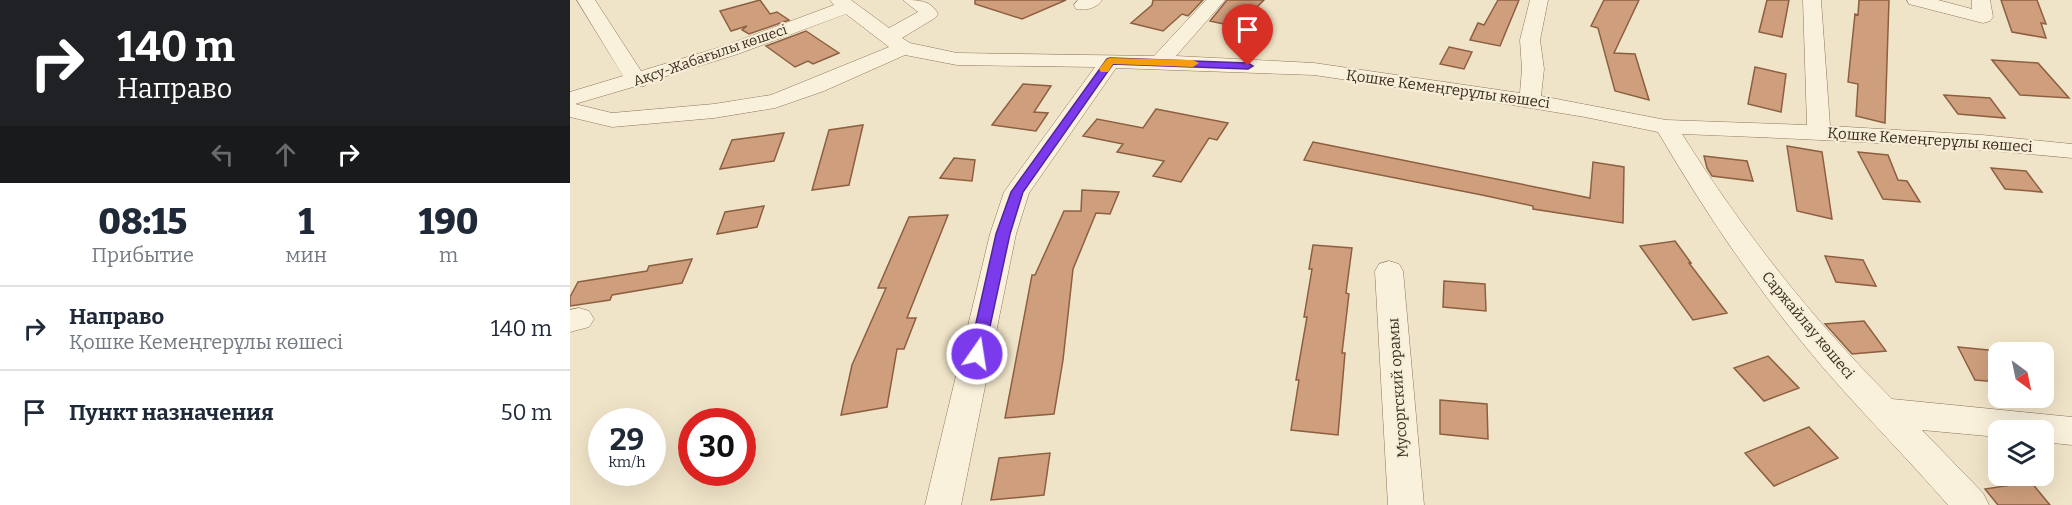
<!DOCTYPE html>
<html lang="ru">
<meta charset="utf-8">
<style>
body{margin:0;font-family:Bitter,serif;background:#f2f2f3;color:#1f2937;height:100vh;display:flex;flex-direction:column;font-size:22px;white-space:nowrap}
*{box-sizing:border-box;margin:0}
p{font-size:20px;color:#747a83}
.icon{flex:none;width:33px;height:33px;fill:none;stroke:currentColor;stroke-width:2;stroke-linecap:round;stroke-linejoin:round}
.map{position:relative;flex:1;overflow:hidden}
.details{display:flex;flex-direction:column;background:#fff;width:570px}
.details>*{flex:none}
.guide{background:#202124;color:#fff;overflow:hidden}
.needle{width:39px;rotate:147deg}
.controls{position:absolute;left:1418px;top:342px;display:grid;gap:12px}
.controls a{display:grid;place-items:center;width:66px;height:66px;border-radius:12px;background:#fff;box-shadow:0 6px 24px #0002;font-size:30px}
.speed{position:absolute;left:18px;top:408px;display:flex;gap:12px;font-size:30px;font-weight:700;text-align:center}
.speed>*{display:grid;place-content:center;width:78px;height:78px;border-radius:50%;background:#fff;box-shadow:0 6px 24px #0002;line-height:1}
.speed small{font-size:15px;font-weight:400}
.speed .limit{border:9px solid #d22;background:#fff;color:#111}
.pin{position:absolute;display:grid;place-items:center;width:51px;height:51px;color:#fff;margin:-62px -26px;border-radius:50% 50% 50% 0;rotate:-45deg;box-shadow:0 0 6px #0007}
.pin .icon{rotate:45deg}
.me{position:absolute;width:66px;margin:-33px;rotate:13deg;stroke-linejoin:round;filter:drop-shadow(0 0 4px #0008)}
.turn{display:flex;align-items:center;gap:21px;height:126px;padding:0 18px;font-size:27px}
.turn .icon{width:78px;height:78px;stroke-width:2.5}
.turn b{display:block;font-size:42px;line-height:51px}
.lanes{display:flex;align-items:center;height:57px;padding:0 18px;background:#0003;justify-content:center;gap:30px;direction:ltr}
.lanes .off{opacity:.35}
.eta{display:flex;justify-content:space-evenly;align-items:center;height:102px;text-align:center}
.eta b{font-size:36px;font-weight:800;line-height:42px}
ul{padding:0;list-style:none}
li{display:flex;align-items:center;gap:18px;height:84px;padding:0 18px;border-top:2px solid #e0e1e3}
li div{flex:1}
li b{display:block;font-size:22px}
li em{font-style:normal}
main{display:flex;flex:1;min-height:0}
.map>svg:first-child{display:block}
.building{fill:#cf9f7d;stroke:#8d5f41;stroke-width:1.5}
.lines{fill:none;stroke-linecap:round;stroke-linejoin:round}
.minor-casing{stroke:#8d765c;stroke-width:1}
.minor{fill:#faf1dc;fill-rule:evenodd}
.route{fill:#7c3aed;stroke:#51269a;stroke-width:1.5}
.slow{fill:#f59e0b}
.labels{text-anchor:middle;stroke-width:4.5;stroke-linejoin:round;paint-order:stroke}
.far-street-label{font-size:14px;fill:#3d2e20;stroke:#f7eed8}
.street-label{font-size:15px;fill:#3d2e20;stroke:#f7eed8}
</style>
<main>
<section class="details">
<div class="guide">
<div class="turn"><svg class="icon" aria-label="right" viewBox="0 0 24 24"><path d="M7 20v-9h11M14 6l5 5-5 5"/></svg><div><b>140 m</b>Направо</div></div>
<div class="lanes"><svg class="icon off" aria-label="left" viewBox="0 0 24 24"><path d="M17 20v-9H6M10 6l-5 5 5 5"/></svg><svg class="icon off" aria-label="ahead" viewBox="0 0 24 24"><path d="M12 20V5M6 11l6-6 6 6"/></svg><svg class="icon" aria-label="right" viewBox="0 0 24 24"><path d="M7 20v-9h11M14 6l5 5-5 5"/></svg></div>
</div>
<div class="eta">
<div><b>08:15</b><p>Прибытие</p></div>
<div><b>1</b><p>мин</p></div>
<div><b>190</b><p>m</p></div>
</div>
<ul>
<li><svg class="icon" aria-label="right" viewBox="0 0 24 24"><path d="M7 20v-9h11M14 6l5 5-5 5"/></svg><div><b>Направо</b><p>Қошке Кемеңгерұлы көшесі</p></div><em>140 m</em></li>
<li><svg class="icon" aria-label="arrive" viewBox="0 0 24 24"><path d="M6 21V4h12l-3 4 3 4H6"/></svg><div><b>Пункт назначения</b></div><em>50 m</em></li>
</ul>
</section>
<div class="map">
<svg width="1502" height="505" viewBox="0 0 1502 505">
<rect width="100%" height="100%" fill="#f0e4c8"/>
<path class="building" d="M190 0 200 14 207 12 219 20 179 34 172 30 177 26 161 31 150 11Z
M405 0H496L452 19 405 4Z
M583 0H633L618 16 612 14 593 31 561 23 582 5Z
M657 0H694L667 27 640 21Z
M928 0H949L930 46 900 40 908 23 914 25Z
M1034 0H1069L1044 53 1065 54 1079 100 1045 91 1028 28 1021 26Z
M1197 0H1219L1212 37 1189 32Z
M1289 0H1319L1315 123 1286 116 1288 84 1278 82 1285 14 1288 15Z
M1431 0H1467L1476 24 1471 23 1476 38 1442 32Z
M236 31 269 53 243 64 238 61 225 67 196 46Z
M879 47 902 52 894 69 870 64Z
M1422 60 1468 63 1499 98 1450 95Z
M1185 67 1216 74 1211 112 1178 104Z
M453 84 481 86 464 112 478 113 466 131 422 125Z
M1374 95 1420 98 1435 118 1388 114Z
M586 109 658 123 647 140 639 138 611 182 583 176 594 161 547 152 553 144 513 136 527 119 573 128Z
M293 125 279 185 242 190 259 130Z
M214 133 204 161 150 169 162 140Z
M743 142 1020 198 1023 162 1054 167 1053 223 963 209V206L912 195 734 160Z
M1217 146 1252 152 1262 219 1227 211Z
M1288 152 1318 155 1328 180 1337 181 1350 202 1313 199Z
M1134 156 1177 161 1183 181 1142 176 1137 168Z
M384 158 405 160 402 181 370 178Z
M1421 168 1456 171 1472 192 1435 189Z
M512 190 549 192 540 214 526 213 503 269 493 360 484 414 435 418 462 275H465L494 211H511Z
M194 206 187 227 147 234 155 212Z
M378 215 337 318H346L334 349H327L317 407 271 415 282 365 316 288H308L339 217Z
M1105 241 1121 263H1119L1157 313 1123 320 1070 246Z
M743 245 782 248 776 293 779 294 772 353H775L768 435 721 430 729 380H726L737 317H734L742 269H739Z
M1255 256 1293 260 1306 286 1266 282Z
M122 259 112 283 42 295 40 300 0 306V297L8 282 77 271 79 266Z
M874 281 915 284 916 311 873 307Z
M1294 321 1316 351 1282 354 1255 324Z
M1388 347 1428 351V382L1405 380Z
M1198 356 1229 388 1194 401 1164 368Z
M870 400 917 404 918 439 870 434Z
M1239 427 1268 458 1204 486 1175 453Z
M480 453 474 495 421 500 429 458Z
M1461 482 1480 505H1428L1415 489Z"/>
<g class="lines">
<g class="minor-casing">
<path id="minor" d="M7 0H25L71 71 154 46 264 5 260 0H281L319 28 348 12 333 0C348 0 361 0 368 14L365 18 332 38 340 43 387 53 584 56 636 0H655L606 56 744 63 950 93 952 69 950 40 960 0H978L970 40 974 69 971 96 1096 120 1237 125 1233 0H1251L1260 126 1412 135 1502 144V158C1372 145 1242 139 1112 134 1172 230 1242 319 1322 399L1502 417V445L1473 442V430H1428V437L1352 430 1413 493 1419 505H1378C1331 451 1280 401 1235 346 1180 279 1132 207 1088 132L1015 117 912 100 744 75 546 68 459 193 446 234 391 505H355L420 234 434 192 525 67 387 65 335 55 254 91 205 108 144 118 42 127 0 117V92L53 76ZM276 14 319 47 201 95 144 104 42 113 5 104 63 87 75 86 77 82 168 54Z
M508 0H532C527 8 516 11 506 9L504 5Z
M1337 0H1368L1402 9V0H1420L1423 17 1420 21 1413 23 1339 4Z
M819 261 829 264 833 271 854 505H818L805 271 809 264Z
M9 308 19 311 24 319 19 327 0 332V310Z"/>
</g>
<use href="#minor" class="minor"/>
</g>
<path class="route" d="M540 58 678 63 683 66 678 69 543 64 453 192 440 234 414 354 412 359H401L399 354 426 234 441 192 537 59Z"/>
<path class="slow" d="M540 58 623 60 629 63 623 67 543 64 538 72H531L529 69 537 59Z"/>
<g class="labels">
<g class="far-street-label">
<text transform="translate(140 55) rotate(-19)" y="5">Ақсу-Жабағылы көшесі</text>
</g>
<g class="street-label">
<text transform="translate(878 89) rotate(8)" y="5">Қошке Кемеңгерұлы көшесі</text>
<text transform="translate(1360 140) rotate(4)" y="5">Қошке Кемеңгерұлы көшесі</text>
<text transform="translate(1238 325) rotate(50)" y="5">Саржайлау көшесі</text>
<text transform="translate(828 388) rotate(-94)" y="5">Мусоргский орамы</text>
</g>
</g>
</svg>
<div class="controls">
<a><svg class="needle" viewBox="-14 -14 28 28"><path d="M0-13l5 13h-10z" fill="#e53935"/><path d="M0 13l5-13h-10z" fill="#747a83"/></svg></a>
<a><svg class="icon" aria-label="layers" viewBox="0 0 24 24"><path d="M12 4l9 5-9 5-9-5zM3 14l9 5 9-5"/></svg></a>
</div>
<div class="speed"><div>29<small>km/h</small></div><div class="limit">30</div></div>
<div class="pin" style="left:678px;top:66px;background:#d93025"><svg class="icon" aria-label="arrive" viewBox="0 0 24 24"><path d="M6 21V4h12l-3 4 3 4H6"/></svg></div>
<svg class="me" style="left:407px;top:354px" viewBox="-20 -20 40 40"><circle r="17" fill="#7c3aed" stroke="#fff" stroke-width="3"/><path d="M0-11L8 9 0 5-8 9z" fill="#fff"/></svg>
</div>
</main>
